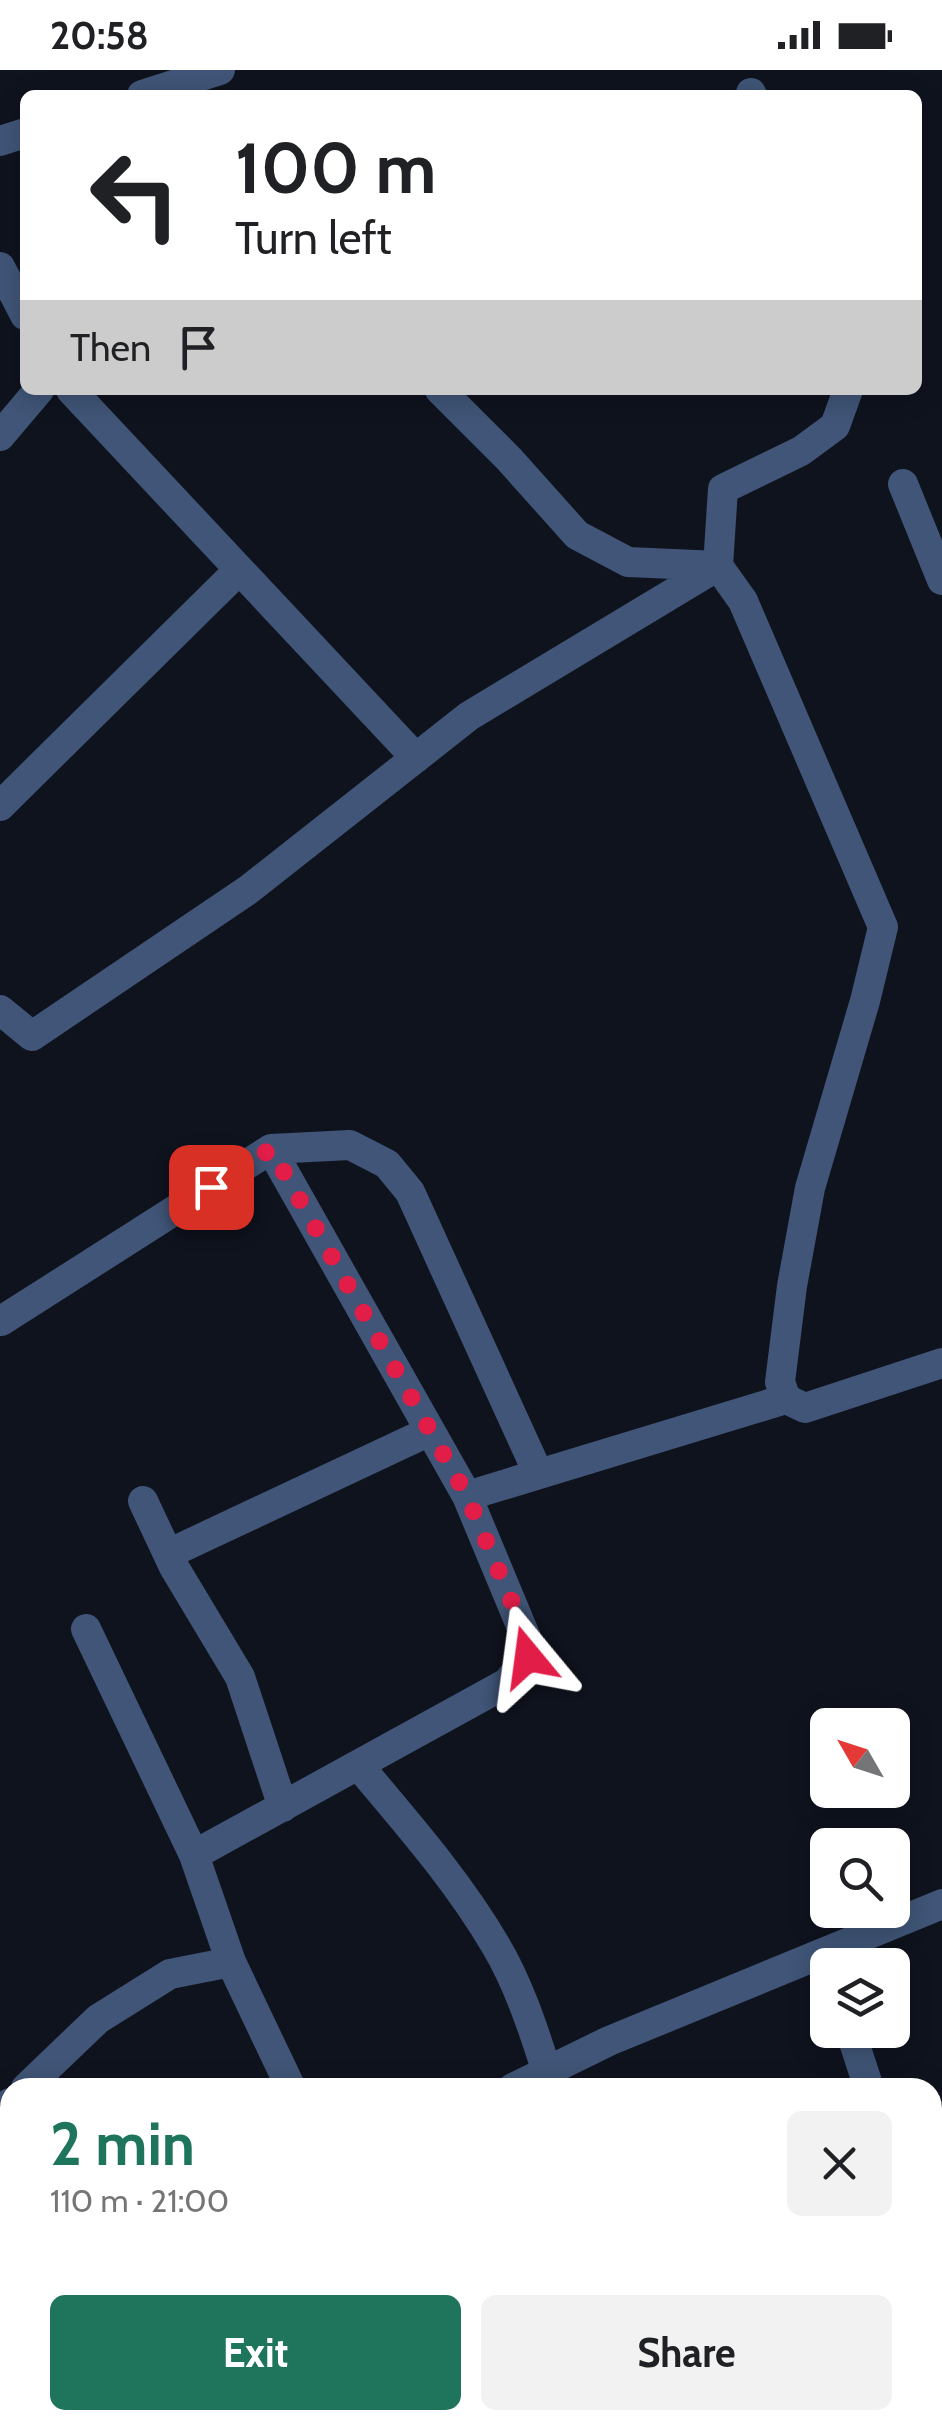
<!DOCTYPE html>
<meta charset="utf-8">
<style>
body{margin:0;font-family:Cabin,sans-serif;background:#f2f2f2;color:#202124;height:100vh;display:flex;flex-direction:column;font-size:38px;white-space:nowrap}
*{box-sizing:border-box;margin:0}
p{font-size:32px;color:#757577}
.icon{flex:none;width:55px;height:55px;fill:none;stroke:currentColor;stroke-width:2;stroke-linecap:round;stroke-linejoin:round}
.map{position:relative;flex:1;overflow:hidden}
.sheet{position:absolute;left:0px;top:2008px;width:942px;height:352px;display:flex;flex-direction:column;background:#fff;border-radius:30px 30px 0 0;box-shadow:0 5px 25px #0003}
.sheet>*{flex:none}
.banner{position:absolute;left:20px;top:20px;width:902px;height:305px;border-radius:15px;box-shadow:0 5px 25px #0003;background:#fff;color:#202124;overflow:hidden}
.needle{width:65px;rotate:309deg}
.buttons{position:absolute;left:810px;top:1638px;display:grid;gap:20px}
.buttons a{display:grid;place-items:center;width:100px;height:100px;border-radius:15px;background:#fff;box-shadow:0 5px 25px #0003;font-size:50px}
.pin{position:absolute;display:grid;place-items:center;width:85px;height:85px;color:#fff;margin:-42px;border-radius:20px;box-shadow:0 5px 15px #0006}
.me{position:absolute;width:110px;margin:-55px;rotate:344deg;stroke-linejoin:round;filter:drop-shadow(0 0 8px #0008)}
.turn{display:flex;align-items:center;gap:35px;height:210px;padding:0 50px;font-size:45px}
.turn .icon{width:130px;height:130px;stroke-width:2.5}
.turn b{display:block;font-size:70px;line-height:85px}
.then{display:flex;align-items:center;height:95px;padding:0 50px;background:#0003;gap:20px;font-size:38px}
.round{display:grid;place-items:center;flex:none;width:105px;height:105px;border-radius:15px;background:#f2f2f2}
.overview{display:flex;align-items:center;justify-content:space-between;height:170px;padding:0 50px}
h1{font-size:60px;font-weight:700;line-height:75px;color:#1e755b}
.cta{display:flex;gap:20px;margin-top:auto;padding:20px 50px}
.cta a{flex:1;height:115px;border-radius:15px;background:#1e755b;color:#fff;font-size:40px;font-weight:700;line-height:115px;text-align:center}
.cta a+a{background:#f2f2f2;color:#202124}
.status{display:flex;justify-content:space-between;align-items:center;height:70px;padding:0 50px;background:#fff;direction:ltr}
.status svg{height:28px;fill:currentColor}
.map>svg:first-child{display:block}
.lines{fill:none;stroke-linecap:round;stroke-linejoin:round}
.minor{stroke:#405577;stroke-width:30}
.route{stroke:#e11d48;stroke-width:18;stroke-dasharray:0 32.4}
</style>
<div class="status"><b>20:58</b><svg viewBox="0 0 49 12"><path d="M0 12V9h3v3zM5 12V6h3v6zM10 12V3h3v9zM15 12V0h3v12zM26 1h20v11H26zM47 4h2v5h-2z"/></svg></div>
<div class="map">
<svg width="942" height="2358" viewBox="0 0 942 2358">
<rect width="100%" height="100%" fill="#0f131e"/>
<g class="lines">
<path class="minor" d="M751 23 752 25
M142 25 220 0
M0 71 25 63
M0 197 25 245
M71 320 416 688
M440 320 509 389 577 465 628 492 718 496 743 531 883 857 865 931 810 1118 792 1216 780 1312 786 1329 805 1338 942 1293
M0 366 39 320
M903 414 942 510
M0 736 238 501
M0 940 32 966 248 820 469 646 718 496 723 419 801 381 835 356 848 320
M1 1251 271 1079 350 1075 387 1094 410 1122 538 1403
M467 1426 786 1329
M143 1431 174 1497 240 1607 283 1737
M168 1484 430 1361
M86 1559 194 1785 231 1892
M359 1696C407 1753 458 1811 496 1876 518 1913 533 1958 546 1999
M194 1785 507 1613 528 1587 527 1570 467 1426 271 1079
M850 1960 869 2018
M26 2018 98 1949 170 1904 231 1892 291 2018
M513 2018 609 1971 942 1834
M0 2042 10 2033
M932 2204 942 2232
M932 2299 942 2296
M439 2350 442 2358
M0 2351 10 2345
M756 2358 780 2350"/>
</g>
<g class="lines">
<path class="route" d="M211 1117 271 1079 467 1426 528 1570V1587"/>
</g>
</svg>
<div class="buttons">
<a><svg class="needle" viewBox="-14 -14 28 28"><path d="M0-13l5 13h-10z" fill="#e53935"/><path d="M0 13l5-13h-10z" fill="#757577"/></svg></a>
<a><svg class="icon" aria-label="search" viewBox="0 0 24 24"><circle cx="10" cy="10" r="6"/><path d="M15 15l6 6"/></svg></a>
<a><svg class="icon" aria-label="layers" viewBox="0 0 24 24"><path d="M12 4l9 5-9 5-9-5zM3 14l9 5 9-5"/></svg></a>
</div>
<div class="pin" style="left:211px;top:1117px;background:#d93025"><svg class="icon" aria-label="arrive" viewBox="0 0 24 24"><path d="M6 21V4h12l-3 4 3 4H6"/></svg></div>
<svg class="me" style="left:528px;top:1587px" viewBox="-20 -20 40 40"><path d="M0-17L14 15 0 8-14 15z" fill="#e11d48" stroke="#fff" stroke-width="4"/></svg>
<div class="banner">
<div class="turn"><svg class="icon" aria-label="left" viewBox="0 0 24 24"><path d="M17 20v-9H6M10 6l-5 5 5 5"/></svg><div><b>100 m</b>Turn left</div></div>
<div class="then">Then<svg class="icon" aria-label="arrive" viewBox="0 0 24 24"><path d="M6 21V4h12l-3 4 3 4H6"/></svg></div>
</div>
<section class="sheet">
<div class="overview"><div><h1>2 min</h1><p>110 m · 21:00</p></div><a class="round"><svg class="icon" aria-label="close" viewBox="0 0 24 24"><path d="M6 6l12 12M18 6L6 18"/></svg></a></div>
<div class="cta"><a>Exit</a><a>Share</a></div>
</section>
</div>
